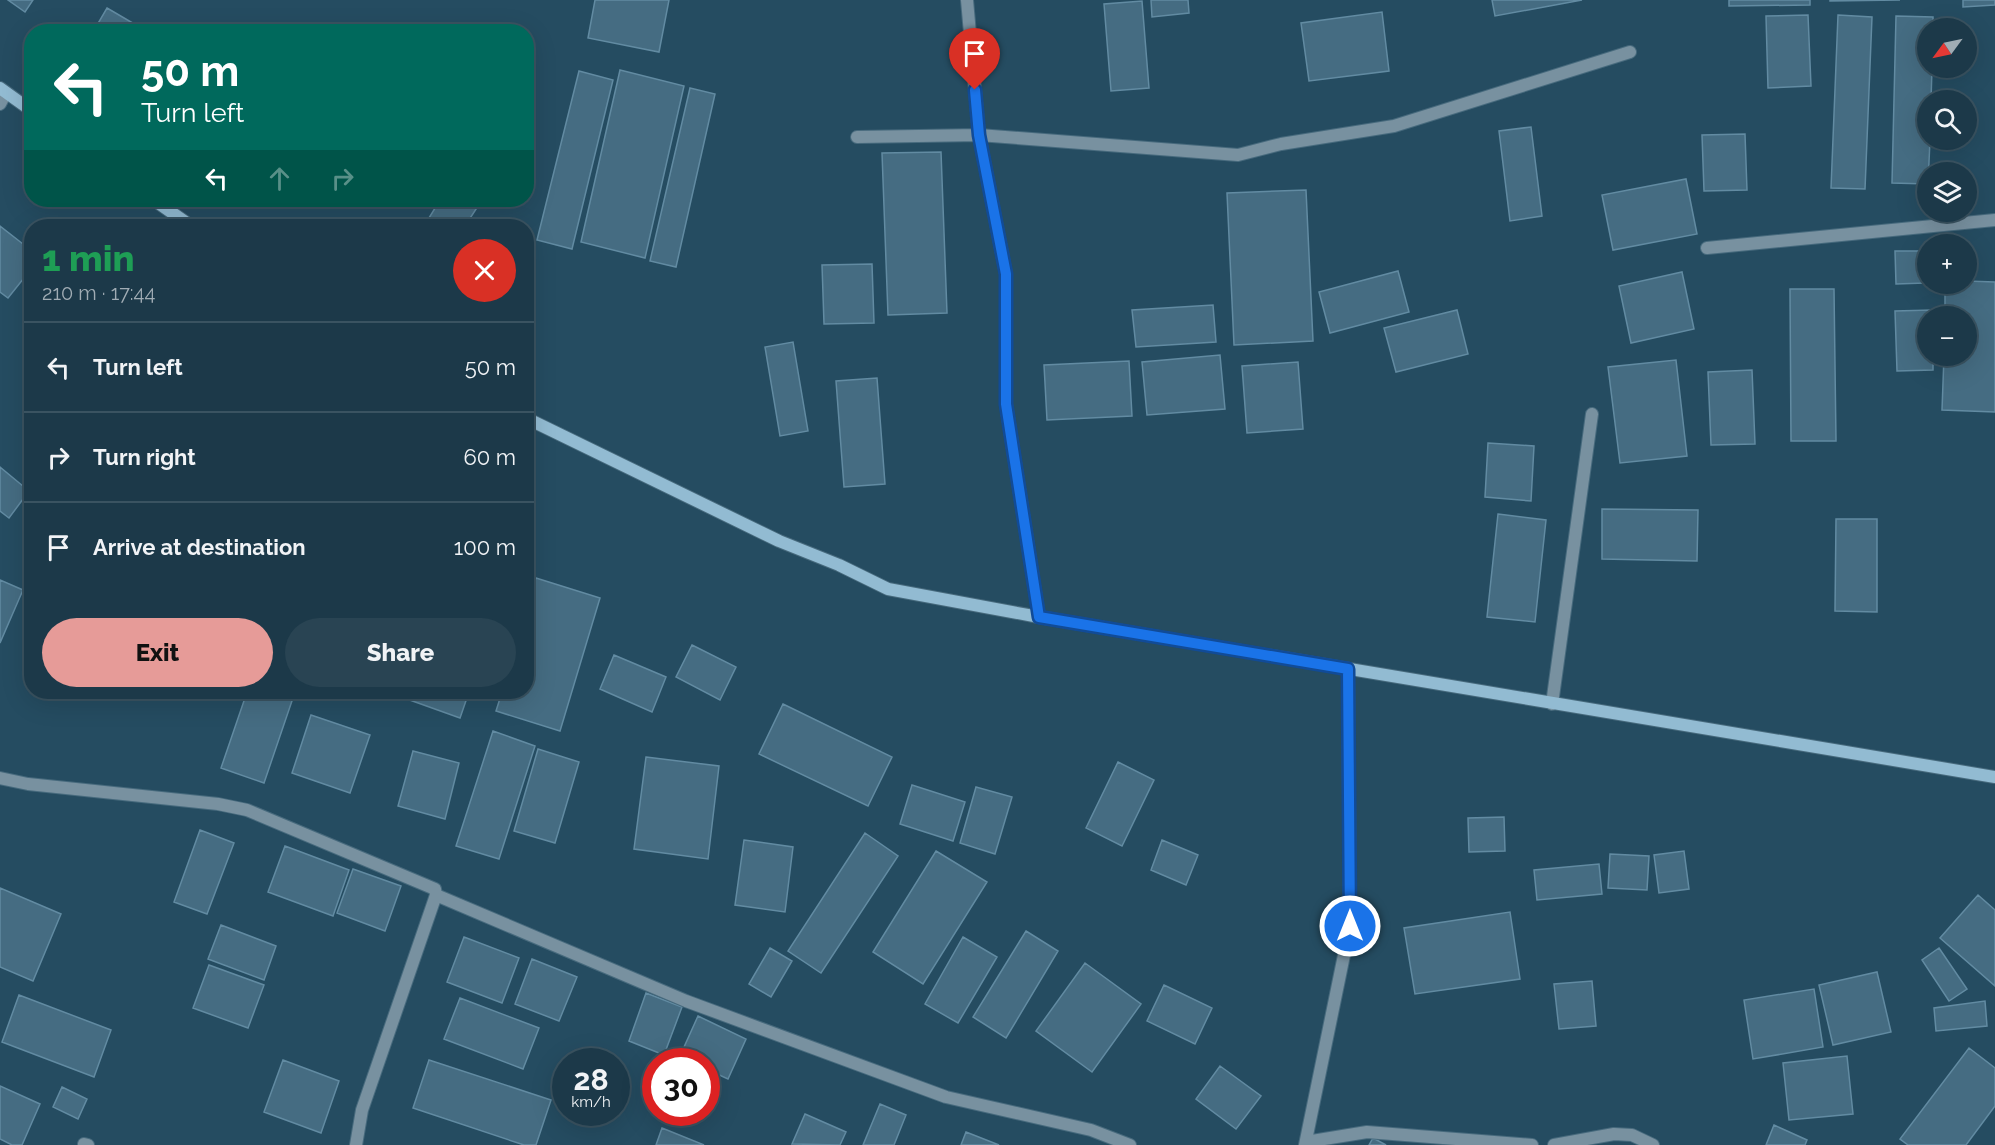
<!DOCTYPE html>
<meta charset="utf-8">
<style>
body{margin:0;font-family:Raleway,sans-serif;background:#294453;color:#f1f3f6;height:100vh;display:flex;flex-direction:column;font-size:22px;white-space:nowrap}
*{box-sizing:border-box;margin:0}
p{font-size:20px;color:#a0acb4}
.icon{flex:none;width:33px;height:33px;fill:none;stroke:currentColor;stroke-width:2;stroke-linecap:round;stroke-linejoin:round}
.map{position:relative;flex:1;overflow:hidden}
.side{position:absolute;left:24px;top:219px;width:510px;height:480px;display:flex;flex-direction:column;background:#1c3949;border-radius:24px;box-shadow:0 6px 24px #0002,0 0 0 2px #3a5361}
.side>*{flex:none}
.banner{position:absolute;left:24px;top:24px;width:510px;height:183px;border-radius:24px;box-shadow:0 6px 24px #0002,0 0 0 2px #3a5361;background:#00695c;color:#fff;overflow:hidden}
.needle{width:39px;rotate:237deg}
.tools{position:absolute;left:1917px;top:18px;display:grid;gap:12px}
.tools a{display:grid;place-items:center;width:60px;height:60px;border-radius:50%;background:#1c3949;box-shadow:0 6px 24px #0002,0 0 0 2px #3a5361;font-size:30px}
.speed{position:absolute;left:552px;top:1048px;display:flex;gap:12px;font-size:30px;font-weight:700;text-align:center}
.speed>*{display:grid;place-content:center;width:78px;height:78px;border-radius:50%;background:#1c3949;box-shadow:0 6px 24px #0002,0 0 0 2px #3a5361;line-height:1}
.speed small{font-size:15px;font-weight:400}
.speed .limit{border:9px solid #d22;background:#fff;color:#111}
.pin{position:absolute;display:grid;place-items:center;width:51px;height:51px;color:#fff;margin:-62px -26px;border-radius:50% 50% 50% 0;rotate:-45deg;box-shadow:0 0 6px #0007}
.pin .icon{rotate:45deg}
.me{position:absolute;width:66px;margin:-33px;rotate:0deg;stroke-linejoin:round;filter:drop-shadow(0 0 4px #0008)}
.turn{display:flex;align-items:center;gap:21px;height:126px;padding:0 18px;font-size:27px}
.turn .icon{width:78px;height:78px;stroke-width:2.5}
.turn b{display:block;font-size:42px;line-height:51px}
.lanes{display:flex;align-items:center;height:57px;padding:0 18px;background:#0003;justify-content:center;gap:30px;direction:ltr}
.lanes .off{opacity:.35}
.round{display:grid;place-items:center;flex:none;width:63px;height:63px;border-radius:32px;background:#294453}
.overview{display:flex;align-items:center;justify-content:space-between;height:102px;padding:0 18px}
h1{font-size:36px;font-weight:800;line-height:45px;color:#1e9e55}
.button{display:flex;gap:12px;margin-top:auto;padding:12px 18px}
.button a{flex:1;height:69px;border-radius:36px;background:#e69b98;color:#111;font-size:24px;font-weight:800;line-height:69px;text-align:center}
.button a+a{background:#294453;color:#f1f3f6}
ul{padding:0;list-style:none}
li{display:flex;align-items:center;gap:18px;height:90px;padding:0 18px;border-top:2px solid #3a5361}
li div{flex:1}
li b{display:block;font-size:22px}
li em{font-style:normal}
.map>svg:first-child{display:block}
.building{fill:#456c82;stroke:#628ba2;stroke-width:1.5}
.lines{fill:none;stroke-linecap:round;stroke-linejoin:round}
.street-casing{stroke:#476a7d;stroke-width:14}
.secondary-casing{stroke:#476a7d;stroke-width:14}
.street{stroke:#7891a0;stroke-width:12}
.secondary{stroke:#92bbd2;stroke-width:12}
.route-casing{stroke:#114b97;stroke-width:15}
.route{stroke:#1a73e8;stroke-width:10}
</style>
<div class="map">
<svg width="1995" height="1145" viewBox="0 0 1995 1145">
<rect width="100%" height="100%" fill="#254c61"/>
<path class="building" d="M8 0H33L25 12Z
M595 0H669L659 52 588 38Z
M1151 0H1188L1189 13 1152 17Z
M1492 0H1582L1495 16Z
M1729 0H1810V5L1729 6Z
M1830 0H1900L1830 1Z
M1963 0H1995V5L1963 7Z
M1142 1 1149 88 1111 91 1104 4Z
M107 8 143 29 141 32H93Z
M1382 12 1389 71 1309 81 1301 23Z
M1808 15 1811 86 1768 88 1766 16Z
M1838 15 1872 17 1865 189 1831 188Z
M1896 16 1933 17V28H1928V68H1932L1931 100H1928V140H1930L1928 184 1892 183Z
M256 24 268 32H252Z
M620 70 684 86 645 258 581 242Z
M579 71 613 80 572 249 537 240Z
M690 88 715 94 676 267 650 261Z
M1531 127 1542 216 1510 221 1499 131Z
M1745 134 1747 190 1704 191 1702 135Z
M941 152 947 313 888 315 882 153Z
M1686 179 1697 234 1613 250 1602 195Z
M1306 190 1313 341 1234 345 1227 193Z
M440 200H482L465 226H424Z
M0 226 32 251V268L8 298 0 292Z
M1895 251H1924L1925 283 1896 284Z
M872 264 874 323 824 324 822 265Z
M1398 271 1409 312 1330 333 1319 292Z
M1682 272 1694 329 1631 343 1619 286Z
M1966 281 1995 282V412L1942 410 1944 356H1966V316H1945V284H1966Z
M1790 289H1834L1836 441H1791Z
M1213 305 1216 342 1136 347 1132 310Z
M1457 310 1468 354 1396 372 1384 328Z
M1932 310V316H1928V356H1933V370L1897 371 1895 311Z
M793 342 808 431 780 436 765 347Z
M1220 355 1225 409 1147 415 1142 362Z
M1676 360 1687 456 1620 463 1608 367Z
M1129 361 1132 416 1047 420 1044 365Z
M1298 362 1303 429 1247 433 1242 366Z
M1752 370 1755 444 1711 445 1708 372Z
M877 378 885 484 844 487 836 381Z
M1488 443 1534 446 1531 501 1485 497Z
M0 467 29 491 9 518 0 511Z
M1602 509 1698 510 1697 561 1602 559Z
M1498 514 1546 520 1535 622 1487 617Z
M1836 519H1877V612L1835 611Z
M536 578 600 598 560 731 496 711 502 692H526V609Z
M0 580 23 590 0 643Z
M692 645 736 667 720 700 676 677Z
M614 655 666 677 652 712 600 689Z
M247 692H295L264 783 221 768Z
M394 692H469L460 718 393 694Z
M783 704 892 757 868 806 759 754Z
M311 715 370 735 350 793 292 773Z
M493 731 535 746 499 859 456 846Z
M538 749 579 762 555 843 514 831Z
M413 751 459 763 445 819 398 806Z
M646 757 719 766 708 859 634 849Z
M1118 762 1154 780 1122 846 1086 828Z
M912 785 965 802 953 841 900 824Z
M976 787 1012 797 995 854 960 843Z
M1504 817 1505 851 1469 852 1468 818Z
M200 830 234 843 207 914 174 902Z
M865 833 898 856 821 973 788 951Z
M744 840 793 847 785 912 735 905Z
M1162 840 1198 855 1186 885 1151 870Z
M285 846 349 870 333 916 268 892Z
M936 851 987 882 923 984 873 952Z
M1684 851 1689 889 1659 893 1654 855Z
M1610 854 1649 856 1647 890 1608 888Z
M1599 864 1602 894 1537 900 1534 870Z
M353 869 401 886 385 931 337 913Z
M0 888 61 914 33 981 0 967Z
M1978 895 1995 910V986L1940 938Z
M1510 912 1520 979 1415 994 1404 928Z
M221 925 276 946 264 980 208 959Z
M1026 931 1058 951 1006 1038 973 1017Z
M464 937 519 958 502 1003 447 982Z
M963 937 997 957 958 1023 925 1004Z
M770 948 792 961 771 997 749 984Z
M1939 948 1967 989 1949 1001 1922 960Z
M532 959 577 977 559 1021 515 1004Z
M1085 963 1141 1004 1092 1072 1036 1031Z
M209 965 264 985 248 1028 193 1008Z
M1877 972 1891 1032 1833 1045 1819 985Z
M1592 981 1596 1026 1559 1029 1554 984Z
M1164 985 1212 1008 1195 1044 1147 1021Z
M1814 989 1823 1047 1753 1059 1744 1000Z
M646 993 682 1007 664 1055 629 1041Z
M19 995 111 1030 94 1077 2 1042Z
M460 998 539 1028 523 1069 444 1039Z
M1985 1001 1987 1026 1936 1031 1934 1008Z
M698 1016 746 1039 728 1079 706 1069V1062H692L680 1056Z
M1969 1048 1995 1068V1106L1966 1145H1908L1900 1139Z
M1847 1056 1853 1114 1789 1120 1783 1063Z
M283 1060 339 1081 321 1133 264 1112Z
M429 1060 551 1100 536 1145H524L413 1108Z
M1220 1066 1261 1096 1236 1129 1196 1099Z
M0 1086 40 1104 22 1145H12L0 1139Z
M62 1087 87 1099 78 1119 53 1107Z
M880 1104 906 1115 894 1145H863Z
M805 1114 846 1132 840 1145 792 1144Z
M1774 1125 1807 1140 1805 1145H1766Z
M662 1128 704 1145H656Z
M966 1132 999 1145H961Z
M1373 1138 1386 1145H1369Z"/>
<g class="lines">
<g class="street-casing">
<path id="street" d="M967 0 979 135 1006 274V404L1039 617
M0 104 6 93
M857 137 979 135 1238 155 1281 144 1394 126 1630 52
M1707 248 1995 220
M1552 704 1592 414
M0 778 28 784 218 804 247 810 435 889 436 895 686 1001 946 1097 1091 1130 1130 1145
M1306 1142 1367 1132 1532 1145
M84 1144 88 1145
M356 1145 362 1110 436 895
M1305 1145 1350 926 1348 669
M1554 1145 1614 1134 1632 1135 1653 1145"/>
</g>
<g class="secondary-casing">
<path id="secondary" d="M0 88 32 111
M154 200 191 226
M526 418 779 541 839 565 888 589 1039 617 1995 777"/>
</g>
<use href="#street" class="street"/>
<use href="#secondary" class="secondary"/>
</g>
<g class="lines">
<g class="route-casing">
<path id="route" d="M975 90 979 135 1006 274V404L1039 617 1348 669 1350 926"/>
</g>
<use href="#route" class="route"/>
</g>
</svg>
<div class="tools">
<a><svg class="needle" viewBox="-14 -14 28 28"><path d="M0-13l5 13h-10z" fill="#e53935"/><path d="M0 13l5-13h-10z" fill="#a0acb4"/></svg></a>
<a><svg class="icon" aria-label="search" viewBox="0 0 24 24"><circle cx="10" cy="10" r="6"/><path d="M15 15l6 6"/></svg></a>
<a><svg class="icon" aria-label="layers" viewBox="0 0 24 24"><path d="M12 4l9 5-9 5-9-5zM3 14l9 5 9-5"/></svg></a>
<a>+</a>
<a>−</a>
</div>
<div class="speed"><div>28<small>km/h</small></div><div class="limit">30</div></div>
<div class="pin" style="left:975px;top:90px;background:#d93025"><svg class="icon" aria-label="arrive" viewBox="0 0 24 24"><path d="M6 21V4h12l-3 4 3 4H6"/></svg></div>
<svg class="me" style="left:1350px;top:926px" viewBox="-20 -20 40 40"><circle r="17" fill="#1a73e8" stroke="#fff" stroke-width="3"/><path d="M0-11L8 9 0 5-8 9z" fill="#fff"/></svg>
<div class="banner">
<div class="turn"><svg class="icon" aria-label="left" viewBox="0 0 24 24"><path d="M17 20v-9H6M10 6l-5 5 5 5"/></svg><div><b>50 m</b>Turn left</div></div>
<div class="lanes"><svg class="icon" aria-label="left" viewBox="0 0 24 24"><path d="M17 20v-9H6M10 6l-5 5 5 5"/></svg><svg class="icon off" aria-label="ahead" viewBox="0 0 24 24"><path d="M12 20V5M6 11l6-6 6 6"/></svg><svg class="icon off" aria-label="right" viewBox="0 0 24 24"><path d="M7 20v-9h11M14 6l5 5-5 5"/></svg></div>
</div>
<section class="side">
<div class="overview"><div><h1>1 min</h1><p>210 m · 17:44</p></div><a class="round" style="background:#d93025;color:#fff"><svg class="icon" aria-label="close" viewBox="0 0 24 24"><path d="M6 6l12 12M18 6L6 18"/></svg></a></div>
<ul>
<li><svg class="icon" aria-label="left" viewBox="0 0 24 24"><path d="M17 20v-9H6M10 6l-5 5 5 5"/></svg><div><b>Turn left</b></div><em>50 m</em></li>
<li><svg class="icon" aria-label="right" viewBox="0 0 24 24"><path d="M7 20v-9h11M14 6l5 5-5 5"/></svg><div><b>Turn right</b></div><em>60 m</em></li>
<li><svg class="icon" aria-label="arrive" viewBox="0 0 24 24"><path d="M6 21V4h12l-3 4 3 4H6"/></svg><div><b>Arrive at destination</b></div><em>100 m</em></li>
</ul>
<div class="button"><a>Exit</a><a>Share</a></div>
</section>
</div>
